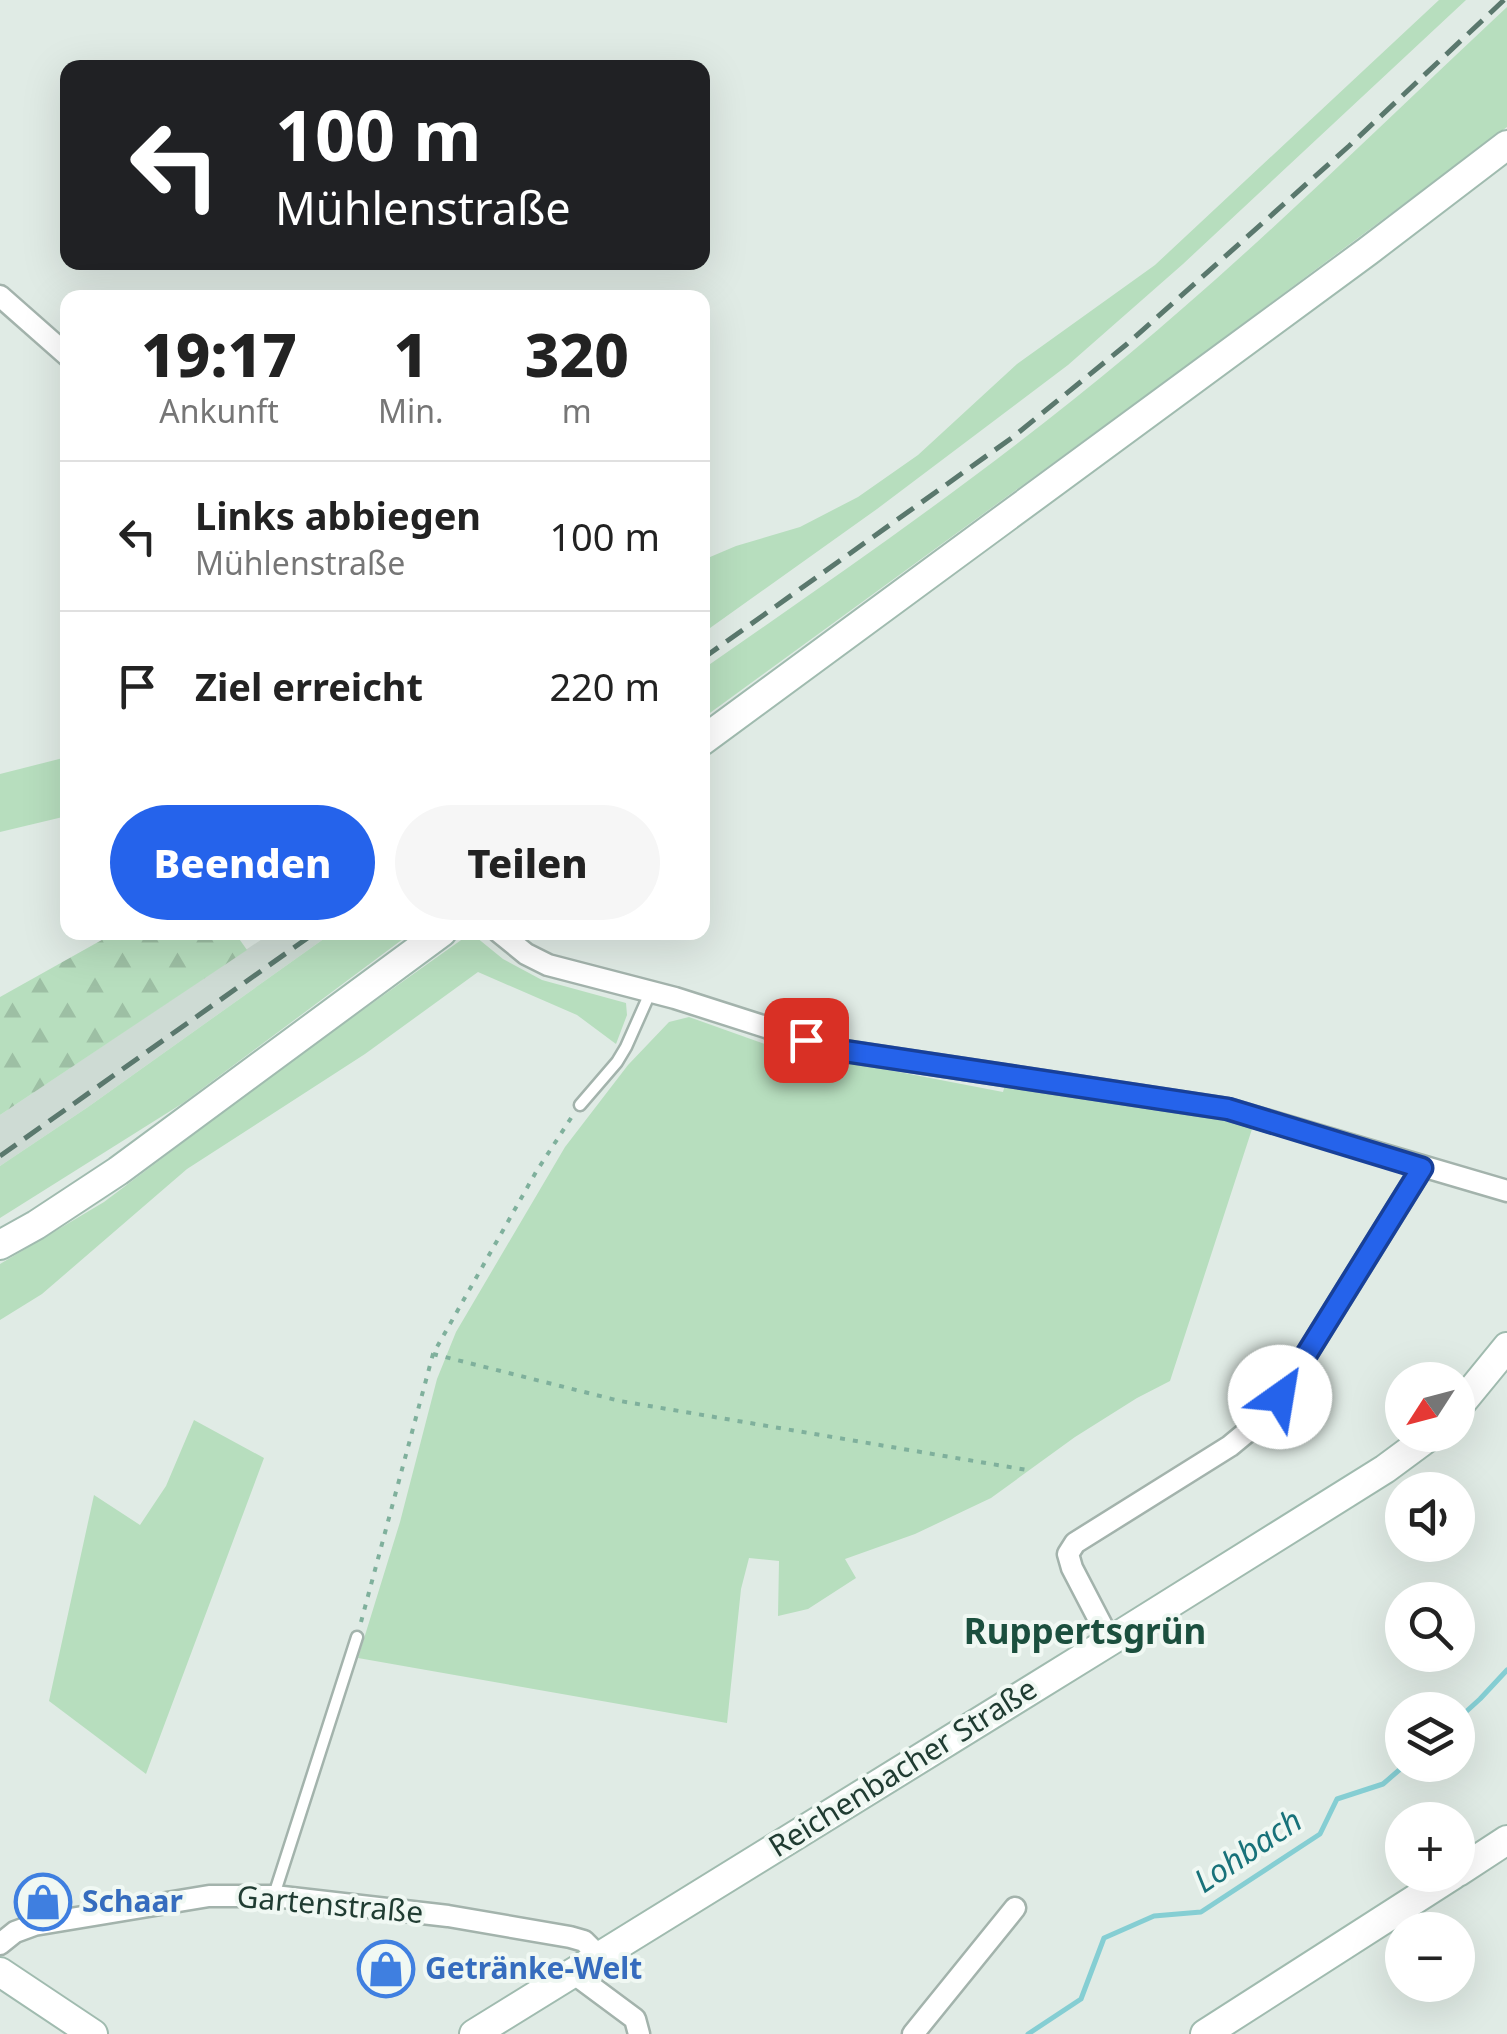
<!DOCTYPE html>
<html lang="de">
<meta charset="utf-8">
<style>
body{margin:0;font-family:"Noto Sans",sans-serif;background:#f6f6f6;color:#222;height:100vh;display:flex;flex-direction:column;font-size:38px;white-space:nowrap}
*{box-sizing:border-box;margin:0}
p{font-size:32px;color:#767676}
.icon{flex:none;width:55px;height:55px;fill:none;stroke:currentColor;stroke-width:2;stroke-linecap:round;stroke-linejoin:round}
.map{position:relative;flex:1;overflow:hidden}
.sheet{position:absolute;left:60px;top:290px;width:650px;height:650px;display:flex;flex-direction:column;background:#fff;border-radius:20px;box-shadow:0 10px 40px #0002}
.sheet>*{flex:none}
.guide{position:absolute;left:60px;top:60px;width:650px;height:210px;border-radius:20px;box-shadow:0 10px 40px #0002;background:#202124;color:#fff;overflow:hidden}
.needle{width:65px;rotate:234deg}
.tools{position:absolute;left:1385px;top:1362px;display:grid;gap:20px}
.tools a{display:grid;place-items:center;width:90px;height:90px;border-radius:50%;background:#fff;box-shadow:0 10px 40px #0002;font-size:50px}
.pin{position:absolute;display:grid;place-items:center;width:85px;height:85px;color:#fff;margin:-42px;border-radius:20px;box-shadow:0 5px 15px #0006}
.me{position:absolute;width:110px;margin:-55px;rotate:32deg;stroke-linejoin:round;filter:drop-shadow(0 0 8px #0008)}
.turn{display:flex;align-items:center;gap:35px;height:210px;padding:0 50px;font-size:45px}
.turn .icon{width:130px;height:130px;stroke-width:2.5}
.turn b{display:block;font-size:70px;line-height:85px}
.eta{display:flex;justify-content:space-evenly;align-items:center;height:170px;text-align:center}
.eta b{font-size:60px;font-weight:800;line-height:70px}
.cta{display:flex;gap:20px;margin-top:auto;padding:20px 50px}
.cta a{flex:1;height:115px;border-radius:60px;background:#2563eb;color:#fff;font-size:40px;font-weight:800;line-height:115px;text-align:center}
.cta a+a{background:#f6f6f6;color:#222}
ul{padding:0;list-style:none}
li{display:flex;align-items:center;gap:30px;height:150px;padding:0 50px;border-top:2px solid #e0e0e0}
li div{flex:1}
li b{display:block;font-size:38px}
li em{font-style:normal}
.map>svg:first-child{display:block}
.built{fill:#cedbd4}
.green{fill:#b7debe}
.forest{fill:url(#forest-firs)}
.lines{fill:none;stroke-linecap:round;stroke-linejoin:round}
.stream{stroke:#85ced3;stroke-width:5}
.lane-casing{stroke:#a3b3ac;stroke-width:15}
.street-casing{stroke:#a3b3ac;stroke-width:25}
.secondary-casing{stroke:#a0bbaf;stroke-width:32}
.path{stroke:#7fb09c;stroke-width:4;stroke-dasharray:5 8;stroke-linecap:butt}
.lane{stroke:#fff;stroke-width:10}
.street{stroke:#fff;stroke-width:20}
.secondary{stroke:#fff;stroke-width:28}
.rail{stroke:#5a786d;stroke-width:5;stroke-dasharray:20 10;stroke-linecap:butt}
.route-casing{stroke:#184099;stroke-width:25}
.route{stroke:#2563eb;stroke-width:18}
.labels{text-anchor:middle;stroke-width:8;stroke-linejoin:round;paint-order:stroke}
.street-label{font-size:30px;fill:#203c32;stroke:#f0f8f3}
.shop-label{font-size:30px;font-weight:bold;fill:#366cbe;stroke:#f0f8f3;text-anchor:start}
.water-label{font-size:32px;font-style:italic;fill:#18727a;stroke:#f0f8f3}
.quarter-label{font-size:35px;font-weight:bold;fill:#1b4f3e;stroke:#f0f8f3}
</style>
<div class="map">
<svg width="1507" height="2034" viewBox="0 0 1507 2034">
<defs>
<pattern id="forest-firs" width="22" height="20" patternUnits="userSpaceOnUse" patternTransform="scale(2.5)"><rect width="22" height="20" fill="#b7debe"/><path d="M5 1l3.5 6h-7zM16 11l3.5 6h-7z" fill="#9dbfa4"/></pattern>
</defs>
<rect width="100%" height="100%" fill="#e0ebe5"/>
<path class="built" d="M271 933H332L88 1107 0 1166V1115Z"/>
<path class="green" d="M1439 0H1466L1183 264 1068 365 877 509 703 633V560L736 546 800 527 858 497 918 455 1017 364 1155 265Z
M1507 7V127L1182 369 703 718V669C847 569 993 468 1128 355 1260 245 1382 124 1507 7Z
M67 757V816L0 832V774Z
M332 933H411L183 1103 0 1218V1166L88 1107Z
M471 933 503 959 542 980 626 1003 627 1015 616 1044 577 1015 478 972 365 1054 187 1169 42 1294 0 1320V1264L104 1202 298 1056Z
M689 1017 779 1049 1003 1092 1010 1068 1253 1126 1170 1381 1137 1398 1075 1437 991 1498 915 1534 845 1559 856 1578 808 1609 778 1616 779 1561 749 1558 741 1589 727 1723 358 1658 400 1522 437 1379 456 1332 565 1147 628 1065 669 1022Z
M194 1420 264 1458 146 1774 49 1701 94 1495 140 1525 166 1486Z"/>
<path class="forest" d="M116 932 235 933 247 950 0 1115V997Z"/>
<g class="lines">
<path class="stream" d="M1458 1719 1480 1699 1507 1670
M1028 2034 1081 1999 1104 1938 1154 1916 1201 1912 1320 1834 1337 1799 1383 1784 1405 1765"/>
<g class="lane-casing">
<path id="lane" d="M580 1105 617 1062 626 1047 650 993
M274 1895 357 1637"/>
</g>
<g class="street-casing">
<path id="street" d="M0 296 68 356
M499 932 526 954 548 965 675 998 838 1050 1228 1109 1507 1191
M1110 1641 1072 1568 1068 1554 1075 1543 1230 1446 1259 1422 1280 1397 1422 1168
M0 1944 15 1932 34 1925 209 1896H274L448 1916 570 1937 584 1941 599 1956
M573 1973 635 2019 639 2034
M913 2034 1015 1908"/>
</g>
<g class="secondary-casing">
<path id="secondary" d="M702 741 1368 251 1507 145
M0 1245 36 1225 118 1171 442 932
M1458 1407 1507 1347
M1458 1872 1507 1840
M0 1972 93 2034
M474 2034 1110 1641 1385 1469 1431 1435
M1205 2034 1453 1875"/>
</g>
<path class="path" d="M433 1354 620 1401 1027 1470
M361 1622 433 1354 536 1172 573 1115"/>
<use href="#lane" class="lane"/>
<use href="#street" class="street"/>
<use href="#secondary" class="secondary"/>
<path class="rail" d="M702 659 1013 437 1127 344 1349 146 1504 0
M0 1156 316 932"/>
</g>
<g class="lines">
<g class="route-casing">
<path id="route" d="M806 1040 838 1050 1228 1109 1422 1168 1280 1397"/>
</g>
<use href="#route" class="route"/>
</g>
<defs>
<g id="shop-ring" transform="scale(2.875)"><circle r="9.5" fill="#f0f8f3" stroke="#3f7fe0" stroke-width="1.5"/><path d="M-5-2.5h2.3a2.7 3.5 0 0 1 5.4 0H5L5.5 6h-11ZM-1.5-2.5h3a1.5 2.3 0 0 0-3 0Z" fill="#3f7fe0"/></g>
</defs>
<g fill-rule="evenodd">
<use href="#shop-ring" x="43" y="1902"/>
<use href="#shop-ring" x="386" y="1969"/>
</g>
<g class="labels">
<g class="street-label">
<text transform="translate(903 1768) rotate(-32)" y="10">Reichenbacher Straße</text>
<text transform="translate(330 1905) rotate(5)" y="10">Gartenstraße</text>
</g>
<g class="shop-label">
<text x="82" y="1912">Schaar</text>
<text x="425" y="1979">Getränke-Welt</text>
</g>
<g class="water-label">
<text transform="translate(1248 1851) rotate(-34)" y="11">Lohbach</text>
</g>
<g class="quarter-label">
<text x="1085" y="1644">Ruppertsgrün</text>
</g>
</g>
</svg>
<div class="tools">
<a><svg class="needle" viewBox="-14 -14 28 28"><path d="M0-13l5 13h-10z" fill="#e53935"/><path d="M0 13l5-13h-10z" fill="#767676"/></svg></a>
<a><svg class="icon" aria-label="sound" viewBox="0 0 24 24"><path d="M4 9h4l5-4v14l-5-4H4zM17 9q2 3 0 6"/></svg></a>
<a><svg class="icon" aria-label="search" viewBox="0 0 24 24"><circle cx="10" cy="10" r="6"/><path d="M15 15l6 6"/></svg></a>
<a><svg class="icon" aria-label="layers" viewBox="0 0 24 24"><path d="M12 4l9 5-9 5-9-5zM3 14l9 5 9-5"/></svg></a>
<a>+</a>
<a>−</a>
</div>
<div class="pin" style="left:806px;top:1040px;background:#d93025"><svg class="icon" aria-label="arrive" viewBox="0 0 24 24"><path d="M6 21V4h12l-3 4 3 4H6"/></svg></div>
<svg class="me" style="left:1280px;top:1397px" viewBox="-20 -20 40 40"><circle r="19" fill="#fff"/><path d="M0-13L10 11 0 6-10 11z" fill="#2563eb"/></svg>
<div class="guide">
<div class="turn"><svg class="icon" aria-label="left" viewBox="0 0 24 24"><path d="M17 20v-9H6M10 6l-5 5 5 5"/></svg><div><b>100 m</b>Mühlenstraße</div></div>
</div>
<section class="sheet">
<div class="eta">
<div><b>19:17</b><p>Ankunft</p></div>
<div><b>1</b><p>Min.</p></div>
<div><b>320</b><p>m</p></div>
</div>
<ul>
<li><svg class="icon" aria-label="left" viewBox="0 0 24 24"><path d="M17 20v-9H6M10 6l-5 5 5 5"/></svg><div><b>Links abbiegen</b><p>Mühlenstraße</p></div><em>100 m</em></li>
<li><svg class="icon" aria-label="arrive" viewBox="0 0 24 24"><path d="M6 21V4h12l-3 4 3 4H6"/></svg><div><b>Ziel erreicht</b></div><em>220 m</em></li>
</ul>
<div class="cta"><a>Beenden</a><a>Teilen</a></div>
</section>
</div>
